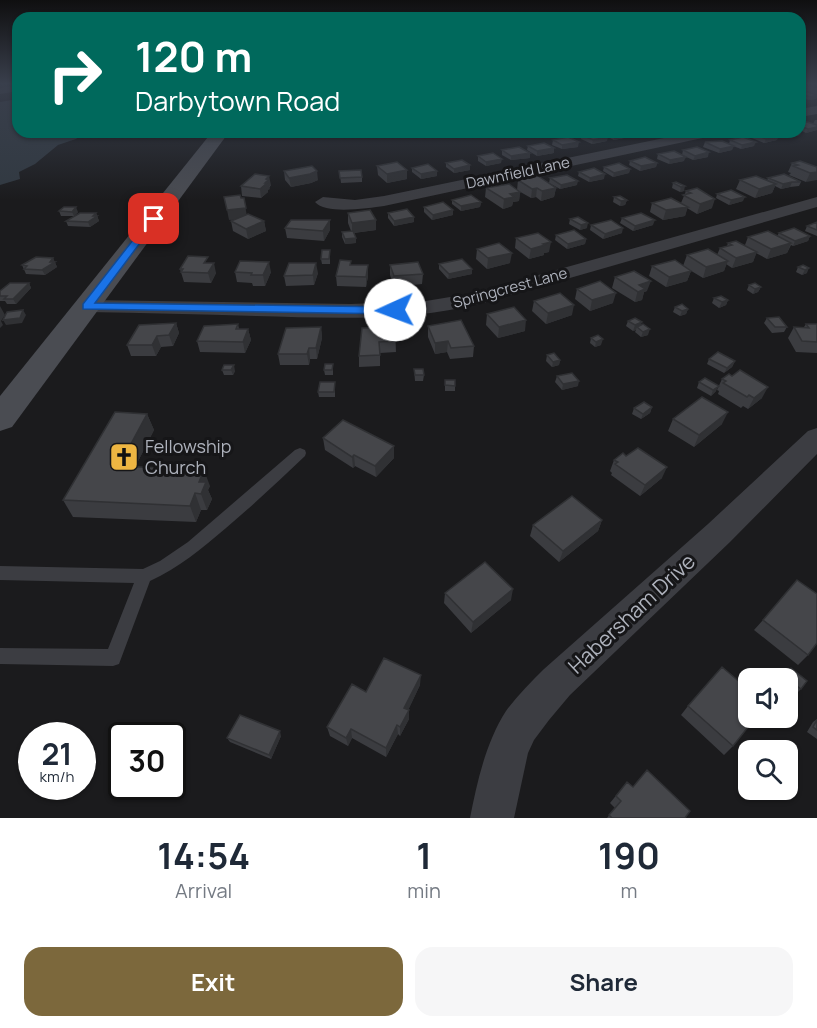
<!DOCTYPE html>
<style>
body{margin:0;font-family:Manrope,sans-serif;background:#f6f6f7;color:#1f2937;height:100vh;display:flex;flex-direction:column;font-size:22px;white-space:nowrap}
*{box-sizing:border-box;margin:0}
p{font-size:20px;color:#747a83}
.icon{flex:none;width:33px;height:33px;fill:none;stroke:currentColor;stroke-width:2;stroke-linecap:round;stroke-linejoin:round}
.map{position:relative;height:818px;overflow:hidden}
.sheet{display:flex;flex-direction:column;background:#fff;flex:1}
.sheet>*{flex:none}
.guide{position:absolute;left:12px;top:12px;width:794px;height:126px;border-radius:18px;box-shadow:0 2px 4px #0004;background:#00695c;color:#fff;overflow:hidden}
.controls{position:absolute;left:738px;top:668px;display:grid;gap:12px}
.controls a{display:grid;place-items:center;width:60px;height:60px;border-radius:12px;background:#fff;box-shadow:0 2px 4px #0004;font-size:30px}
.speed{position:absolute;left:18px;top:722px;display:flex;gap:12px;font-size:30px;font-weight:700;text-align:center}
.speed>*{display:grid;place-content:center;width:78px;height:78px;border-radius:50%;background:#fff;box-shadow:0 2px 4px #0004;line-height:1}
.speed small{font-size:15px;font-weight:400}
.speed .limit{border:3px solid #111;border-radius:9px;background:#fff;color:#111}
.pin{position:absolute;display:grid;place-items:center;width:51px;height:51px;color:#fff;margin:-26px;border-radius:12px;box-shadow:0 3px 9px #0006}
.me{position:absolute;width:66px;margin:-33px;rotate:268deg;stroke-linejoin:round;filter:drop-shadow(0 0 4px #0008)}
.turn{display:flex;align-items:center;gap:21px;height:126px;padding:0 24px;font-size:27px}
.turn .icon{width:78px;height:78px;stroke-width:2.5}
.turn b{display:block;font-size:42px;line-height:51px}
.eta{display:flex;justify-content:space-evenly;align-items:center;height:102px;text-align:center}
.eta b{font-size:36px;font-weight:700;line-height:42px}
.cta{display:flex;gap:12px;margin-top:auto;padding:12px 24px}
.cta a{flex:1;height:69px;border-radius:18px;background:#7c683c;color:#fff;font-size:24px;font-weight:700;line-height:69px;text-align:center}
.cta a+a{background:#f6f6f7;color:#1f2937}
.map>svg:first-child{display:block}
.water{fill:#313941}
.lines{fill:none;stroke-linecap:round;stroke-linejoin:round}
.lane{fill:#3c3d42;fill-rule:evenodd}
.street{fill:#3c3d42;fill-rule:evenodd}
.secondary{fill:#4a4c52;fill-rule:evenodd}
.wall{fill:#3b3c40}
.shaded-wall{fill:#303134}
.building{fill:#45464a;stroke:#303134;stroke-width:1.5}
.route{fill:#1a73e8;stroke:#114b97;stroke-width:1.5}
.labels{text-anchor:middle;stroke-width:6;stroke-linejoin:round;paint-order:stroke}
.far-street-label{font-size:15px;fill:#aeb2bc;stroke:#161618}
.poi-label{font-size:18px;fill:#aeb2bc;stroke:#161618;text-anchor:start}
.near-street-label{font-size:21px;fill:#aeb2bc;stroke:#161618}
</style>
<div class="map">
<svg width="817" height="818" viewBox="0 0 817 818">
<rect width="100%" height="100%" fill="#1b1b1d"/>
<path class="water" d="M18 99V132H84L76 139 58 145 35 164 19 172 20 179 0 185V102Z"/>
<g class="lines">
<path class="lane" d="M300 448 305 450 306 453 305 456C279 481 253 505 226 528 202 548 179 568 150 581L119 664 113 666 0 664V648L108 649 134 583 0 580V566L143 569 160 561 188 542 295 450Z"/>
<path class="street" d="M18 85V91L0 94V88Z
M800 85 817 88V95L800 90Z
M817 106V114L800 117V109Z
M693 132H718L712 136 384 206C368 208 326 215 315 202L323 197 355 200 384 196Z
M817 197V207L483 303C410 322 331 318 256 316 200 314 143 313 87 312L80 310 77 306 80 302 87 300 351 304 426 301 474 293Z
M817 428V454L730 542 570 695 549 720 534 740 528 753 514 818H470C477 782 486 742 506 711 517 696 531 682 544 669L708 524 808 431Z"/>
<path class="secondary" d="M212 132H229L12 427 0 431V396Z"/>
</g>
<path class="wall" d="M800 92 817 95V96L816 99 809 100 800 98Z
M815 120H817V130L806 133 800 130V123L813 124Z
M605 132H627L630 133 629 137 614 140 604 135Z
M773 132H800V135L787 138 773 133Z
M753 134 778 136 777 140 764 143 752 138Z
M582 135 607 141 592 144 581 139Z
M553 140 578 147 562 149 552 145Z
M730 140 754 146 741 149 733 146 732 150 719 153 703 147 705 142 729 144Z
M528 146 554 148V153L537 156 527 150Z
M502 150 530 158 511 160 502 155Z
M683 150 708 157 693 160 682 155Z
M658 154 684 161 669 164 657 159Z
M478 156 501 163 486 166 478 161Z
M630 161 657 163 656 167 640 171 629 165Z
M446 163 470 165V170L454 173 446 167Z
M792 163 817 167 806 182 789 175 791 173 788 172Z
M377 166 407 179 387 183 378 175Z
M604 167 630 169 629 173 613 177 603 171Z
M412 168 437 176 421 179 412 172Z
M284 171 318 180 311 183 291 187 285 180Z
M579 172 604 179 589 182 578 176Z
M340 175 362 177V182L341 183Z
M550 178 577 185 560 189 549 183Z
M768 178 801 182 799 186 790 187 781 189 775 186 772 193 755 198 736 189 740 180 767 181Z
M518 180 556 188 554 197 541 201 536 197 531 198 517 190Z
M676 182 684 191 680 192 672 188 673 183Z
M271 185 268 190V192L261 198 242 196 241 186Z
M486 188 520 192 519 201 513 202 512 206 503 209 485 197Z
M697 188 712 208 697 214 687 208 685 216 663 220 650 212 652 203H681L686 191Z
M717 194 743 201 729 205 716 198Z
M614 197 627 200 625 205 620 206 613 202Z
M452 200 481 202 480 207 461 211 452 204Z
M424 207 453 210V215L432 220 424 212Z
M59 211 78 212 74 216H61Z
M96 213 99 221 90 227 68 226 66 221Z
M348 213 376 220V230L354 233 356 238V243L345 244 342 237V232L351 231 348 223Z
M388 213 414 222 394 226 388 218Z
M247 214 264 221 266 231 248 239 233 231 231 221 237 219 229 220Z
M622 218 653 225 633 231 620 223Z
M570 219 587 228 580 230 569 224Z
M817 222V236L805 231 807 226Z
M591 225 622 233 603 239 590 230Z
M285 228 330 230 324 241 287 238Z
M779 233 810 236 808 241 793 246 791 245 787 253 767 259 756 253 753 262 732 268 726 264 724 271 703 278 683 266 687 255H717L720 248 727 246 728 243 745 245 748 237 777 236Z
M556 235 586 239 585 244 567 249 555 240Z
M516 238 549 252 544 253V255L529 259 515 248Z
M477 249 510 263 487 269 476 259Z
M330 250V264H322L321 259Z
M53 258 57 267 45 275 26 274 22 265Z
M351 261V265H368V276L366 287 337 286 336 276Z
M209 263 216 273 211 283 184 282 180 269Z
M439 264 472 269V274L448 279 439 269Z
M390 265 423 274 422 284 394 287 390 275Z
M803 265 807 273 802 275 796 272 798 267Z
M652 266 691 271 687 281 666 287 649 276Z
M235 272H271L265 286H253L252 283 237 282Z
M318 273 314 285 286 286 284 276Z
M615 277 647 291 644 292 642 300 635 302 612 288Z
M29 283 31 288 16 304H7L5 301H0V291Z
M749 285 761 287 758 292 753 294 747 290Z
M577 289 613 303 590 311 575 299Z
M714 298 728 300 726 305 719 308 712 303Z
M534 301 572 315 546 324 532 311Z
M675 307 688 309 686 314 680 316 673 312Z
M487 314 525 331 498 338 486 325Z
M767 318 787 327 784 332 772 333 764 323Z
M628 321 641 325 648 335 641 337 635 332 636 330 633 331 626 326Z
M176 323 179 333 173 346 161 347 156 356H131L127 345Z
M238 324 239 329H248L251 340 245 353 200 352 197 341Z
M806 324H817V353L796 352 788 338 794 327H804Z
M428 326 474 346 473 357 450 359 447 352 435 354 428 337Z
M321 327 322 338 317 359H310L309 365H280L278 354Z
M395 327 396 352 380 353V366L359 367V356Z
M591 338 601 345 595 347 590 343Z
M547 355 560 360 559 365 552 367 546 361Z
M709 359 735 361 732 367 724 373 707 364Z
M224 365 235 371 233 375H224L222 370Z
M333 369V375H325L324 370Z
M414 369 424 375 423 381H415Z
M557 376 578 386 562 390 555 382Z
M722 379 762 398 748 409 743 406 741 408 718 394 719 391 717 390Z
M445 380H455V391H445Z
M335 382V397H319L318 392Z
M699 382 716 391 711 396 697 388Z
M652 407 650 413 641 419 632 414 634 408Z
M147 414 154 430 135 467 210 486 208 490 212 499 207 510H201L196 522 73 517 63 500Z
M673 419 722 424 694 447 668 431Z
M323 438 394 458 376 477 355 466 353 468 325 450Z
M614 460 662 478 640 496 611 475 612 473 610 471Z
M602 520 598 531 559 562 530 536 533 525Z
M445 593 511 600 471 633 444 603Z
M763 620 808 655 798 665 754 630Z
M791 668 801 689 796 694 788 688V678H783Z
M420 685 408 710 409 719 400 736 398 734 386 757 352 738 348 746 330 736 327 727 366 692Z
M688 706 733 746 724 755 681 715Z
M817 719V739L807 732 813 722Z
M281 736 271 759 230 742 227 738Z
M627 782 633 787 685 818H607L615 808 610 803Z"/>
<path class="shaded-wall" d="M817 95 816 99 809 100 811 97Z
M817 127V130L806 133 808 129Z
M802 131 800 135 787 138 789 134Z
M640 132H652L639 135Z
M630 133 629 137 614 140 615 136Z
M778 136 777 140 764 143 766 139Z
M608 137 607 141 592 144 593 140Z
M579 142 578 147 562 149V145Z
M756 142 754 146 741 149 742 145Z
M734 146 732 150 719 153 720 149Z
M554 148V153L537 156V151Z
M709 152 708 157 693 160 695 156Z
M530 153V158L511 160V156Z
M686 157 684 161 669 164 670 160Z
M502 159 501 163 486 166V162Z
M657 163 656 167 640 171 641 166Z
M470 165V170L454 173V169Z
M630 169 629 173 613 177 614 173Z
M407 170V179L387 183V174Z
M317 171 318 180 311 183 291 187 289 178Z
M437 171V176L421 179V174Z
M817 172V180L806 182 810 173Z
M605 174 604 179 589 182 590 178Z
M269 176 271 185 269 187 270 189 268 190V192L261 198 260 189 266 179Z
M578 181 577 185 560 189 561 185Z
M792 182 790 187 781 189 783 184Z
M776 184 772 193 755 198 759 189Z
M685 186 684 191 680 192 681 187Z
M537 188 536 197 531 198 532 189Z
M556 188 554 197 541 201 542 191Z
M520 192 519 201 513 202 512 206 503 209 504 199 510 194Z
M745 197 743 201 729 205 731 200Z
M244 198 247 217 229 220 227 210Z
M715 199 712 208 697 214 700 204Z
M627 200 625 205 620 206 621 201Z
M481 202 480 207 461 211V206Z
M76 207 78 212 74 216 72 212Z
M688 207 685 216 663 220 666 210Z
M453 210V215L432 220 433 215Z
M96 213 99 221 90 227 88 222Z
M414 217V222L394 226V221Z
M330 220V230L324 241 323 231Z
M376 220V230L352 233V223Z
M655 220 653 225 633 231 635 226Z
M264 221 266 231 248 239 246 229Z
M588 223 587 228 580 230 581 225Z
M623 228 622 233 603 239 605 234Z
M810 236 808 241 793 246 795 241Z
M356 238V243L345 244V239Z
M586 239 585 244 567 249 568 244Z
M551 242 549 252 544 253V255L529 259 531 249Z
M791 243 787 253 767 259 771 249Z
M757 252 753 262 732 268 736 258Z
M512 253 510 263 487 269 488 258Z
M53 258 57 267 45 275 42 270Z
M728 261 724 271 703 278 706 267Z
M269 262 271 272 265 286 263 275Z
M214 263 216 273 211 283 208 273Z
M316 263 318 273 314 285 313 275Z
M368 265V276L366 287V277Z
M809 268 807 273 802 275 805 270Z
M472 269V274L448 279 449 274Z
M691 271 687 281 666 287 669 277Z
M651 281 647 291 644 292 642 300 635 302 639 285Z
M29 283 31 288 16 304 13 299Z
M761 287 758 292 753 294 755 289Z
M616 293 613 303 590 311 592 300Z
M728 300 726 305 719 308 722 302Z
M574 305 572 315 546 324 548 313Z
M0 306 5 315 1 321 3 325 0 328Z
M688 309 686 314 680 316 682 311Z
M23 310 26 315 22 323 6 325 3 320Z
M526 320 525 331 498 338 499 327Z
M642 322 640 328 637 327 636 330 633 331 635 325Z
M176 323 179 333 173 346 169 335Z
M321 327 322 338 317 359 316 348Z
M248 329 251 340 245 353 243 342Z
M650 329 648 335 641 337 643 332Z
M157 336 161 347 156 356 152 345Z
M603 339 601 345 595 347 596 342Z
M448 341 447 352 435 354V343Z
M309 348 310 359 309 365 307 354Z
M560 360 559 365 552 367 553 362Z
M735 361 732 367 724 373 727 368Z
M234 365 235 371 233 375 231 370Z
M579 381 578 386 562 390 563 384Z
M719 386 716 391 711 396 713 390Z
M768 387 762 398 748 409 754 398Z
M652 407 650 413 641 419 643 414Z
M728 412 722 424 694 447 699 435Z
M147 414 154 430 127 483 119 466Z
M394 446V458L376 477 375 466Z
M354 455 355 466 353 468 352 457Z
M667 467 662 478 640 496 645 485Z
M204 470 210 486 208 490 212 499 207 510 201 494 199 482Z
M195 493 201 510 196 522 190 506Z
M602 520 598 531 559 562 563 551Z
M513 589 511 600 471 633 473 622Z
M421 675 420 685 405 717 404 708Z
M409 710V719L400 736V727Z
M397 725 398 734 386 757V748Z
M351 729 352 738 348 746 346 738Z
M280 731 281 736 271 759 269 755Z"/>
<path class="building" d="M805 91 817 95 811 97 800 94V92Z
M807 122 817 125V127L808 129 800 126V123Z
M597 132 608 137 593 140 582 135Z
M607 132H627L630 133 615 136Z
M761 132H769L778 136 766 139 753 134Z
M783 132H799L789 134Z
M568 137 579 142 562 145 553 140Z
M743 137 756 142 742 145 730 140Z
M722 141 734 146 720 149 705 142Z
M544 143 554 148 537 151 528 146Z
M519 147 530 153 511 156 502 150Z
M697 147 709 152 695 156 683 150Z
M674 151 686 157 670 160 658 154Z
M493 153 502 159 486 162 478 156Z
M645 157 657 163 641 166 630 161Z
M462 160 470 165 454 169 446 163Z
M800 161 817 167V172L810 173 793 166 798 165 792 163Z
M397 162 407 170 387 174 377 166Z
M619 163 630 169 614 173 604 167Z
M428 164 437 171 421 174 412 168Z
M312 166 317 171 310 174 289 178 284 171Z
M594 168 605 174 590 178 579 172Z
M361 170 362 177 340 178 339 171Z
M255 174 269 176 266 179 268 180 265 183H267L260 189 241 186Z
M784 174 801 182H792L783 184 768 178Z
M567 175 578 181 561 185 550 178Z
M538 176 556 188 542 191 537 188 532 189 518 180Z
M756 176 776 184 759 189 740 180Z
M676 182 685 186 681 187 673 183Z
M509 184 520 192 510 194 514 197 504 199 486 188Z
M697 188 715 199 700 204 683 195 691 193 686 191Z
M731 190 745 197 731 200 717 194Z
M240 195 241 198H244L246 208 227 210 224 197Z
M471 195 481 202 461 206 452 200Z
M620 196 627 200 621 201 614 197Z
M671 198 688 207 666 210 652 203Z
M443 202 453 210 433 215 424 207Z
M64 207H76L72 212 59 211Z
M407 209 414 217 394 221 388 213Z
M370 210 376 220 352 223 348 213Z
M80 213H96L93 216H97L88 222 66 221Z
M641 213 655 220 635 226 622 218Z
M248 214 264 221 246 229 231 221Z
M578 217 588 223 581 225 570 219Z
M291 220H330L323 231 285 228Z
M611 220 623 228 605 234 591 225Z
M817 222V230L807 226Z
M794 228 810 236 795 241 779 233Z
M574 230 586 239 568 244 556 235Z
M353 231 356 238 345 239 342 232Z
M768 231 791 243 771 249 748 237Z
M538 233 551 242 543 244 545 245 531 249 516 238Z
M736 241 757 252 736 258 720 248 732 245 728 243Z
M499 243 512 253 488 258 477 249Z
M708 249 728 261 706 267 687 255Z
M322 250H330L329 259H321Z
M188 256 208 257 204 263H214L208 273 181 272 183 269H180Z
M36 257 53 258 50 262H55L42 270 24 269 27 266 22 265Z
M462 259 472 269 449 274 439 264Z
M340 260 351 261 350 265H368L366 277 336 276Z
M675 260 691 271 669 277 652 266Z
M240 261 269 262 263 275H251L252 273 235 272Z
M418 262 423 274 394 276 390 265Z
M289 263H316L313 275 284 276Z
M803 265 809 268 805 270 798 267Z
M634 271 651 281 639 285 645 289 638 292 615 277Z
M600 281 616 293 592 300 577 289Z
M10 283H29L13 299H4L7 296H0V291Z
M755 283 761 287 755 289 749 285Z
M560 293 574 305 548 313 534 301Z
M721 296 728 300 722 302 714 298Z
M682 304 688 309 682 311 675 307Z
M514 307 526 320 499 327 487 314Z
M23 310 20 318 3 320 7 312Z
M779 317 787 327H775L767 318Z
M635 318 642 322 635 325 628 321Z
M461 320 474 346 451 348 448 341 435 343 428 326Z
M176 323 169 335 157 336 152 345H127L139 325Z
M238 324 236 329H248L243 342 197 341 204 326Z
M643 324 650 329 643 332 637 327Z
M806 324H817V342L802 341 794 327 809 328Z
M321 327 316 348H309L307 354H278L286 328Z
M395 327 396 341 379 342 380 355 359 356 362 328Z
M598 335 603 339 596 342 591 338Z
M718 352 735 361 727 368 709 359Z
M554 353 560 360 553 362 547 355Z
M325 364H333L332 370H324Z
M224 365H234L231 370H222Z
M414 369H423L424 375H415Z
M740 370 768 387 754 398 749 395 747 397 723 383 726 381 722 379 729 374 732 376Z
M572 373 579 381 563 384 557 376Z
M705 378 719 386 713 390 699 382Z
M445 380H455V386L445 385Z
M320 382H335L334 392H318Z
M702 397 728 412 699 435 673 419Z
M644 402 652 407 643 414 634 408Z
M115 412 147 414 119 466 204 470 199 482H206L201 494 195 493 190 506 63 500Z
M343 420 394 446 375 466 354 455 352 457 323 438Z
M638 448 667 467 645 485 615 464 618 462 614 460 623 453 626 456Z
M572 496 602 520 563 551 533 525Z
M485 562 513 589 473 622 445 593Z
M797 580 817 594V643L808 655 763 620Z
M384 658 421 675 404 708 409 710 400 727 397 725 386 748 351 729 346 738 327 727 352 684 366 692Z
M722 667 748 689V717H756L733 746 688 706Z
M791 668 807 681 801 689 785 677Z
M240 715 280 731 269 755 227 738Z
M817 720V730L813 727Z
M647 770 690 811 685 818H612L609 815 621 801 616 796 627 782 633 787Z"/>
<linearGradient id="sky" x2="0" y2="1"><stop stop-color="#0f0f10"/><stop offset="0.42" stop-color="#393f4c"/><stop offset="1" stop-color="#393f4c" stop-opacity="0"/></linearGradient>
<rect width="817" height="200" fill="url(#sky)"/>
<path class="route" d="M154 216 158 219 95 303 395 307 400 310 395 314 83 309V304L151 217Z"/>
<defs>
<g id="church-square" transform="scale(1.5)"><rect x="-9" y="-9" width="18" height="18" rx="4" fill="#edb542" stroke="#161618"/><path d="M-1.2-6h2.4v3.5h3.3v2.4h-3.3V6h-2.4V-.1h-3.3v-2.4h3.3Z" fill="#111"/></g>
</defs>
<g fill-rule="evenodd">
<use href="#church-square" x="124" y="457"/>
</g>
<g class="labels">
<g class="far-street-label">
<text transform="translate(518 173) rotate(-12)" y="5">Dawnfield Lane</text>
<text transform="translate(510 288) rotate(-15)" y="5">Springcrest Lane</text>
</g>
<g class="poi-label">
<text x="145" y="453">Fellowship<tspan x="145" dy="21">Church</tspan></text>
</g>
<g class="near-street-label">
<text transform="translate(632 614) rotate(-43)" y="7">Habersham Drive</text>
</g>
</g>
</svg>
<div class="controls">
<a><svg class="icon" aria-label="sound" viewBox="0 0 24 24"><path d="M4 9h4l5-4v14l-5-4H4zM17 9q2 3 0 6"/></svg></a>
<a><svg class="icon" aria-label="search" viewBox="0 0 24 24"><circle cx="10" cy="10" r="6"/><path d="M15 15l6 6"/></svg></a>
</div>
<div class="speed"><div>21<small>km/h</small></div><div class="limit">30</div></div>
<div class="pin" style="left:154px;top:219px;background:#d93025"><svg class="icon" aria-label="arrive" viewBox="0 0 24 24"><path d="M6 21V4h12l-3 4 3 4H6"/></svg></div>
<svg class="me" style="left:395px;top:310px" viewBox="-20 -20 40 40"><circle r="19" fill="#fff"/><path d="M0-13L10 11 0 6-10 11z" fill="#1a73e8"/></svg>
<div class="guide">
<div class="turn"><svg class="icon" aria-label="right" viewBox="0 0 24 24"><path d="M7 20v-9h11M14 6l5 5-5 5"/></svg><div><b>120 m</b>Darbytown Road</div></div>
</div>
</div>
<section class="sheet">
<div class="eta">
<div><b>14:54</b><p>Arrival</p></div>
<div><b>1</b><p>min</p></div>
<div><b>190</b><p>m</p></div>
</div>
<div class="cta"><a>Exit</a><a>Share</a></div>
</section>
